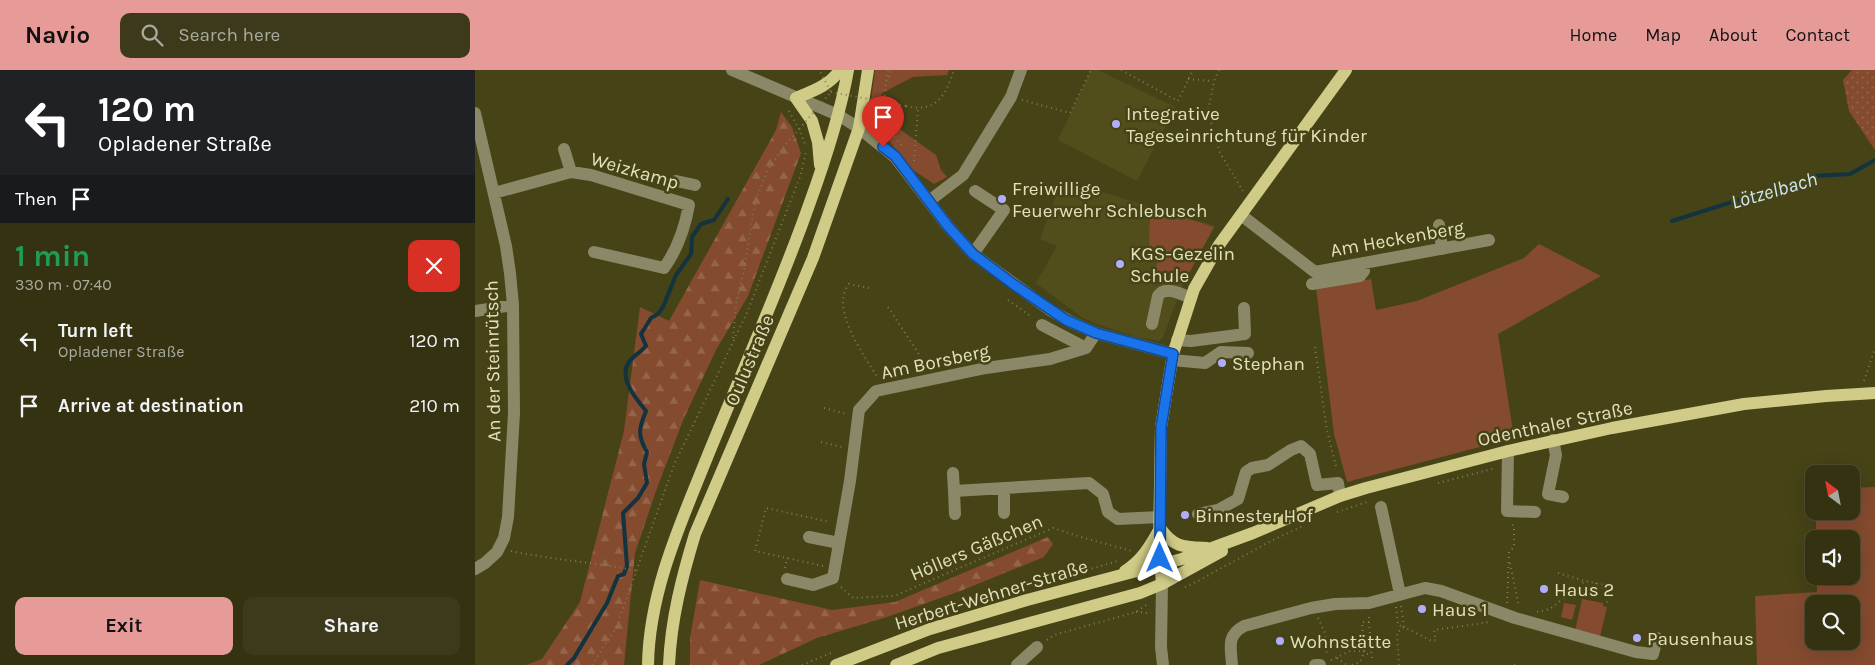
<!DOCTYPE html>
<meta charset="utf-8">
<style>
body{margin:0;font-family:Karla,sans-serif;background:#3c3a1a;color:#f1f3f6;height:100vh;display:flex;flex-direction:column;font-size:19px;white-space:nowrap}
*{box-sizing:border-box;margin:0}
p{font-size:16px;color:#a9aa9f}
.icon{flex:none;width:28px;height:28px;fill:none;stroke:currentColor;stroke-width:2;stroke-linecap:round;stroke-linejoin:round}
.map{position:relative;flex:1;overflow:hidden}
.sheet{display:flex;flex-direction:column;background:#343211;width:475px}
.sheet>*{flex:none}
.guide{background:#202124;color:#fff;overflow:hidden}
.needle{width:32px;rotate:328deg}
.tools{position:absolute;left:1330px;top:395px;display:grid;gap:10px}
.tools a{display:grid;place-items:center;width:55px;height:55px;border-radius:10px;background:#343211;box-shadow:0 5px 20px #0002,0 0 0 1px #4e4d31;font-size:25px}
.pin{position:absolute;display:grid;place-items:center;width:42px;height:42px;color:#fff;margin:-51px -21px;border-radius:50% 50% 50% 0;rotate:-45deg;box-shadow:0 0 5px #0007}
.pin .icon{rotate:45deg}
.me{position:absolute;width:55px;margin:-28px;rotate:0deg;stroke-linejoin:round;filter:drop-shadow(0 0 4px #0008)}
.turn{display:flex;align-items:center;gap:18px;height:105px;padding:0 15px;font-size:22px}
.turn .icon{width:65px;height:65px;stroke-width:2.5}
.turn b{display:block;font-size:35px;line-height:42px}
.then{display:flex;align-items:center;height:48px;padding:0 15px;background:#0003;gap:10px;font-size:19px}
.round{display:grid;place-items:center;flex:none;width:52px;height:52px;border-radius:10px;background:#3c3a1a}
.head{display:flex;align-items:center;justify-content:space-between;height:85px;padding:0 15px}
h1{font-size:30px;font-weight:700;line-height:38px;color:#1e9e55}
.cta{display:flex;gap:10px;margin-top:auto;padding:10px 15px}
.cta a{flex:1;height:58px;border-radius:10px;background:#e69b98;color:#111;font-size:20px;font-weight:700;line-height:58px;text-align:center}
.cta a+a{background:#3c3a1a;color:#f1f3f6}
ul{padding:0;list-style:none}
li{display:flex;align-items:center;gap:15px;height:65px;padding:0 15px}
li div{flex:1}
li b{display:block;font-size:19px}
li em{font-style:normal}
header{display:flex;align-items:center;gap:30px;box-sizing:border-box;height:70px;padding:0 25px;background:#e69b98;color:#111}
header strong{font-size:24px}
nav{display:flex;gap:28px;margin-inline-start:auto;font-size:18px}
.search{width:350px;height:45px;background:#3c3a1a;display:flex;align-items:center;gap:12px;box-sizing:border-box;padding:0 18px;border-radius:10px;color:#a9aa9f;font-size:19px}
main{display:flex;flex:1;min-height:0}
.map>svg:first-child{display:block}
.built{fill:#524e1c}
.green{fill:#844b2f;fill-rule:evenodd}
.forest{fill:url(#forest-firs)}
.garden{fill:url(#garden-dots)}
.lines{fill:none;stroke-linecap:round;stroke-linejoin:round}
.stream{stroke:#12333f;stroke-width:4}
.path{stroke:#7f7c51;stroke-width:2;stroke-dasharray:1 4;stroke-linecap:butt}
.minor{stroke:#8a8866;stroke-width:12}
.major{stroke:#d0cc87;stroke-width:12}
.path-bridge{stroke:#7f7c51;stroke-width:2;stroke-dasharray:1 4;stroke-linecap:butt}
.route-casing{stroke:#114b97;stroke-width:12}
.route{stroke:#1a73e8;stroke-width:9}
.poi-dot{fill:#b0aefa;stroke:#464317;stroke-width:2}
.labels{text-anchor:middle;stroke-width:5;stroke-linejoin:round;paint-order:stroke}
.poi-label{font-size:19px;fill:#e3e1b9;stroke:#464317;text-anchor:start}
.street-label{font-size:19px;fill:#e3e1b9;stroke:#464317}
.water-label{font-size:20px;font-style:italic;fill:#d0e7f1;stroke:#464317}
</style>
<header>
<strong>Navio</strong>
<div class="search"><svg class="icon" aria-label="search" viewBox="0 0 24 24"><circle cx="10" cy="10" r="6"/><path d="M15 15l6 6"/></svg>Search here</div>
<nav><a>Home</a><a>Map</a><a>About</a><a>Contact</a></nav>
</header>
<main>
<section class="sheet">
<div class="guide">
<div class="turn"><svg class="icon" aria-label="left" viewBox="0 0 24 24"><path d="M17 20v-9H6M10 6l-5 5 5 5"/></svg><div><b>120 m</b>Opladener Straße</div></div>
<div class="then">Then<svg class="icon" aria-label="arrive" viewBox="0 0 24 24"><path d="M6 21V4h12l-3 4 3 4H6"/></svg></div>
</div>
<div class="head"><div><h1>1 min</h1><p>330 m · 07:40</p></div><a class="round" style="background:#d93025;color:#fff"><svg class="icon" aria-label="close" viewBox="0 0 24 24"><path d="M6 6l12 12M18 6L6 18"/></svg></a></div>
<ul>
<li><svg class="icon" aria-label="left" viewBox="0 0 24 24"><path d="M17 20v-9H6M10 6l-5 5 5 5"/></svg><div><b>Turn left</b><p>Opladener Straße</p></div><em>120 m</em></li>
<li><svg class="icon" aria-label="arrive" viewBox="0 0 24 24"><path d="M6 21V4h12l-3 4 3 4H6"/></svg><div><b>Arrive at destination</b></div><em>210 m</em></li>
</ul>
<div class="cta"><a>Exit</a><a>Share</a></div>
</section>
<div class="map">
<svg width="1400" height="595" viewBox="0 0 1400 595">
<defs>
<pattern id="forest-firs" width="22" height="20" patternUnits="userSpaceOnUse" patternTransform="scale(1.25)"><rect width="22" height="20" fill="#844b2f"/><path d="M5 1l3.5 6h-7zM16 11l3.5 6h-7z" fill="#95654b"/></pattern>
<pattern id="garden-dots" width="8" height="8" patternUnits="userSpaceOnUse" patternTransform="scale(1.25)"><rect width="8" height="8" fill="#844b2f"/><path d="M2 2h.1M6 6h.1" fill="none" stroke="#95654b" stroke-width="1.8" stroke-linecap="round"/></pattern>
</defs>
<rect width="100%" height="100%" fill="#464317"/>
<path class="built" d="M616 0H623L700 37 662 111 583 70Z
M587 110 740 156 707 217 688 267 684 271 662 267 624 255 608 248 561 213 582 176 565 169Z"/>
<path class="green" d="M400 0H474L472 5 438 7 407 23 404 40 419 55 461 85 466 100 472 107 459 114 438 100 400 54 395 39Z
M675 137 739 157 708 214 679 207 684 184 674 182Z
M1064 174 1126 206 1023 264 1039 368 872 412 859 364 841 218 896 209 901 240 942 231 1049 188Z
M1400 417V595H1282L1280 526 1342 522V506H1376V469H1341V441H1376V418ZM1339 534H1376V571H1339Z
M1107 529 1128 533V536L1132 537 1125 567 1100 561Z
M1089 533 1101 535 1097 550 1086 547Z"/>
<path class="forest" d="M306 42 317 57 326 83 273 226 241 280 209 348 182 418 160 483 149 595H51L67 589 105 532 149 361 165 237 194 251 301 60Z
M573 467 578 474 569 487 488 520 409 548 342 568 284 595H215V568L225 510 357 540 420 532Z"/>
<path class="garden" d="M1377 0H1400V80L1374 41 1368 10Z"/>
<g class="lines">
<path class="stream" d="M1197 151 1339 106 1375 104 1400 90
M92 595 99 588 132 533 143 506 149 504 152 496 148 443 163 428 172 413 169 394 172 382C162 365 164 358 171 341 161 329 143 308 154 292 158 286 166 282 171 276L166 264 176 248 183 244 188 237 201 205 216 184 217 167 226 154 239 150 253 129"/>
<path class="path" d="M413 0 407 43 417 64 427 76
M646 0 703 31 718 0
M744 0 739 11 733 42 745 83 768 121
M414 7 417 0
M713 9 738 11
M547 30 595 43 616 0
M431 36C462 43 470 26 479 0
M314 41 325 61 331 77
M439 91 443 39
M394 218 374 214C354 238 390 287 403 308
M533 230 557 247
M413 237 453 298
M258 268 261 234 269 200 280 132 292 101 308 78
M840 277 852 361 862 400
M1389 311 1400 278
M349 338 371 344
M346 372 367 377
M963 413 1021 398
M862 442 895 431
M36 481C78 490 121 492 162 501
M1035 493 1044 537
M348 496 280 481 291 438 355 452
M310 498 312 488
M1083 503 1110 511 1136 516
M1121 513 1120 516 1134 519 1132 533
M559 515 643 491
M366 517 378 528 419 526 578 458 609 468 657 481
M710 517 719 513 798 470 828 456
M1032 533 1034 482 1039 477V457L1036 453
M926 536 929 557 957 571 961 570 959 560 1015 552
M921 537 923 555 929 557 922 563 924 595
M661 542 671 543 676 542
M1062 542 1075 539 1110 511
M843 548 850 563 852 586
M894 552 897 591
M572 570 579 565 661 542 674 533
M889 581 887 552H894V546
M862 588 872 595
M856 590 875 581H889V583L896 585
M117 595 141 558 199 395 271 245 325 107 331 82
M327 595 356 583
M877 595 885 592 889 583
M1039 595H1044"/>
<path class="minor" d="M257 0 363 45 384 58 420 87 472 155 498 184 575 240 596 252 621 263 698 284
M0 43 31 176 35 203 38 235 39 343 33 447 29 468 22 482 10 493 0 499
M89 79 96 102
M201 111 220 115
M19 123 96 102 116 105 214 135C210 157 202 180 189 198L119 182
M454 131 488 105 536 27 546 0
M766 145 840 202 1014 170
M964 155 967 179
M498 184 529 140 500 121
M837 214 885 206 889 201 888 193
M0 241 38 235
M677 254 683 226C690 215 706 224 716 228
M567 255 611 278
M702 270 716 271 770 264 769 238
M697 290 730 293 746 282 773 283
M1078 370 1081 385 1073 424 1088 427
M1033 381 1032 441 1060 442
M478 403 479 421
M529 418V443
M906 437 925 524
M480 444 479 421 614 413 628 424 633 442 643 449 685 447
M723 444 743 440 763 429 771 402 777 398 793 395 816 380 826 376 835 384 842 415 863 413 865 426
M334 467 364 473
M312 509 338 515 358 508 375 411 384 340 401 321 511 298 575 289 611 278 621 263
M687 514 686 577 688 595
M542 595 562 577
M757 595C756 577 751 566 769 556L836 538 860 534 894 533 950 518 966 521 1040 548 1161 582 1178 584 1182 568
M840 595H845"/>
<path class="major" d="M345 95 343 72 337 51 321 28C338 21 355 15 365 0
M685 458C699 478 709 477 732 478
M650 501C666 491 674 478 683 462
M687 514 684 475 686 357 698 284 719 219 744 175 871 0
M173 595C174 525 203 459 229 395 264 308 303 223 334 135 350 91 365 46 373 0
M194 595C196 549 207 507 220 464L338 188 384 58 393 0
M361 595 455 559 552 530 707 489 778 463 865 426 891 418 1033 381 1137 358 1269 334 1351 326 1400 323
M421 595 463 578 665 523 687 514 747 481"/>
<path class="path-bridge" d="M356 22 431 36
M308 78 356 22 344 0"/>
</g>
<g class="lines">
<g class="route-casing">
<path id="route" d="M408 77 420 86 472 155 498 184 538 214 591 250 621 263 698 284 686 357 685 488"/>
</g>
<use href="#route" class="route"/>
</g>
<g class="poi-dot">
<circle cx="641" cy="54" r="5"/>
<circle cx="527" cy="129" r="5"/>
<circle cx="645" cy="194" r="5"/>
<circle cx="747" cy="293" r="5"/>
<circle cx="710" cy="445" r="5"/>
<circle cx="1069" cy="519" r="5"/>
<circle cx="947" cy="539" r="5"/>
<circle cx="1162" cy="568" r="5"/>
<circle cx="805" cy="571" r="5"/>
</g>
<g class="labels">
<g class="poi-label">
<text x="651" y="50">Integrative<tspan x="651" dy="22">Tageseinrichtung für Kinder</tspan></text>
<text x="537" y="125">Freiwillige<tspan x="537" dy="22">Feuerwehr Schlebusch</tspan></text>
<text x="655" y="190">KGS-Gezelin<tspan x="655" dy="22">Schule</tspan></text>
<text x="757" y="300">Stephan</text>
<text x="720" y="452">Binnester Hof</text>
<text x="1079" y="526">Haus 2</text>
<text x="957" y="546">Haus 1</text>
<text x="1172" y="575">Pausenhaus</text>
<text x="815" y="578">Wohnstätte</text>
</g>
<g class="street-label">
<text transform="translate(160 100) rotate(16)" y="7">Weizkamp</text>
<text transform="translate(922 168) rotate(-10)" y="7">Am Heckenberg</text>
<text transform="translate(274 290) rotate(-67)" y="7">Oulustraße</text>
<text transform="translate(17 291) rotate(-91)" y="7">An der Steinrütsch</text>
<text transform="translate(460 291) rotate(-12)" y="7">Am Borsberg</text>
<text transform="translate(1080 353) rotate(-12)" y="7">Odenthaler Straße</text>
<text transform="translate(501 477) rotate(-23)" y="7">Höllers Gäßchen</text>
<text transform="translate(516 524) rotate(-17)" y="7">Herbert-Wehner-Straße</text>
</g>
<g class="water-label">
<text transform="translate(1299 120) rotate(-16)" y="7">Lötzelbach</text>
</g>
</g>
</svg>
<div class="tools">
<a><svg class="needle" viewBox="-14 -14 28 28"><path d="M0-13l5 13h-10z" fill="#e53935"/><path d="M0 13l5-13h-10z" fill="#a9aa9f"/></svg></a>
<a><svg class="icon" aria-label="sound" viewBox="0 0 24 24"><path d="M4 9h4l5-4v14l-5-4H4zM17 9q2 3 0 6"/></svg></a>
<a><svg class="icon" aria-label="search" viewBox="0 0 24 24"><circle cx="10" cy="10" r="6"/><path d="M15 15l6 6"/></svg></a>
</div>
<div class="pin" style="left:408px;top:77px;background:#d93025"><svg class="icon" aria-label="arrive" viewBox="0 0 24 24"><path d="M6 21V4h12l-3 4 3 4H6"/></svg></div>
<svg class="me" style="left:685px;top:488px" viewBox="-20 -20 40 40"><path d="M0-17L14 15 0 8-14 15z" fill="#1a73e8" stroke="#fff" stroke-width="4"/></svg>
</div>
</main>
